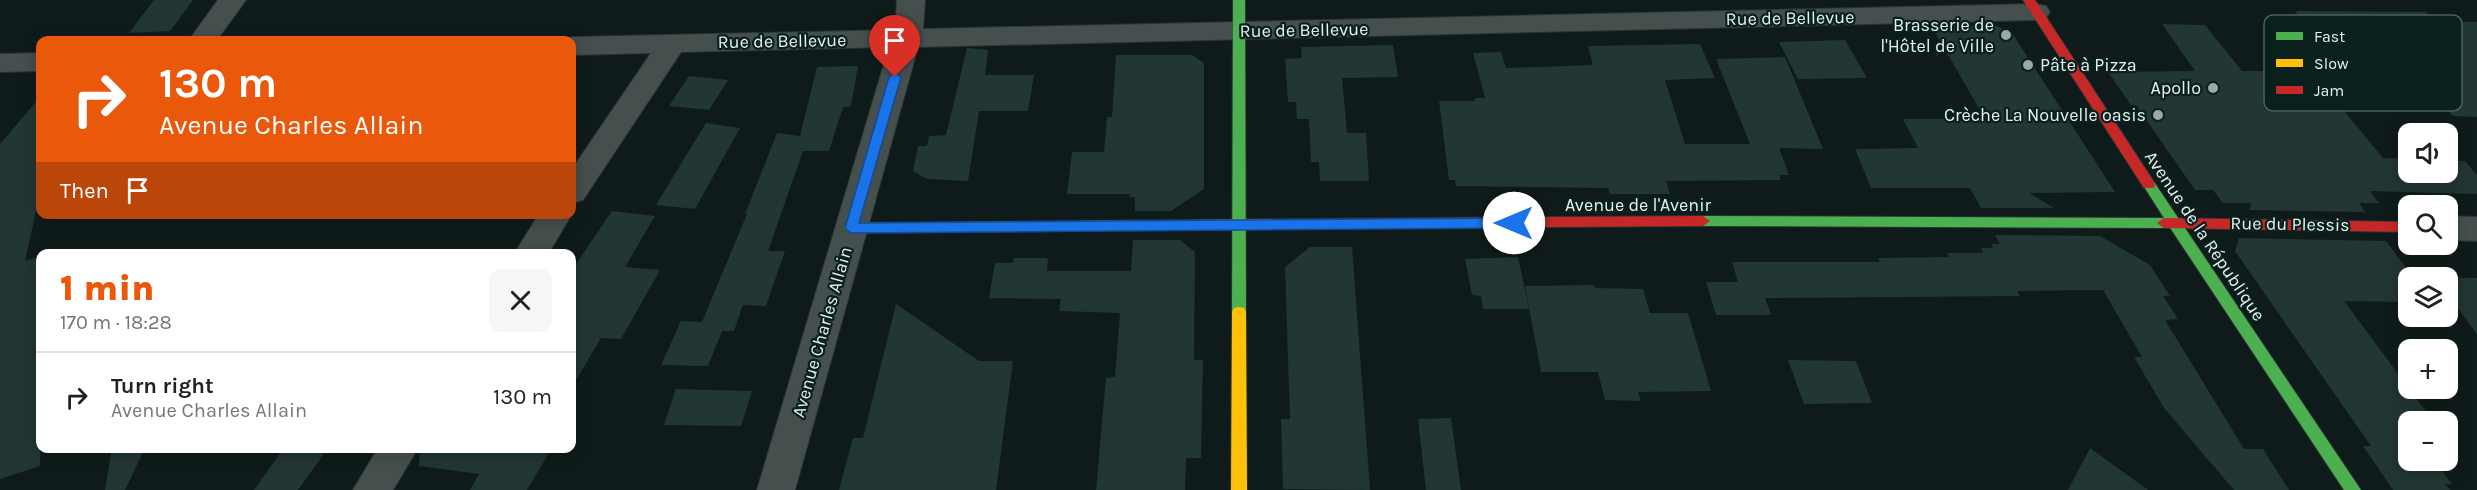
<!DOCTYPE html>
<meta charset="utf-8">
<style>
body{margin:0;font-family:Karla,sans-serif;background:#f6f6f6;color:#202124;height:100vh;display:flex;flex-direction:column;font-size:22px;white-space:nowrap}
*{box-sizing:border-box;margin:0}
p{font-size:20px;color:#757577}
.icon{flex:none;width:33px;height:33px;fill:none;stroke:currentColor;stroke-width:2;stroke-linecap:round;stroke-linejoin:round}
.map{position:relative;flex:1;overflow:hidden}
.drawer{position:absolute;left:36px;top:249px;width:540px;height:204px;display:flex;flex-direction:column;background:#fff;border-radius:12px;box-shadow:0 3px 15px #0003}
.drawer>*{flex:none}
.top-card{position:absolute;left:36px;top:36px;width:540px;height:183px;border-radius:12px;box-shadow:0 3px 15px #0003;background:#ea580c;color:#fff;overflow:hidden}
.tools{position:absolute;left:2398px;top:123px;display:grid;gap:12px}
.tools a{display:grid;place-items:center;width:60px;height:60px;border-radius:12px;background:#fff;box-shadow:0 3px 15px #0003;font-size:30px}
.pin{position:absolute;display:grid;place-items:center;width:51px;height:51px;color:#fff;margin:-62px -26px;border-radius:50% 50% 50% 0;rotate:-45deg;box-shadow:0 0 6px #0007}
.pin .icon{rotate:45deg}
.me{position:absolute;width:66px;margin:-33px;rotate:270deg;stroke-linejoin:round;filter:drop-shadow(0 0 4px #0008)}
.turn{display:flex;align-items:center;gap:21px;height:126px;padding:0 24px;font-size:27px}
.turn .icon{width:78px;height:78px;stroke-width:2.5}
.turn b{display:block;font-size:42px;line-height:51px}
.then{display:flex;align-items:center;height:57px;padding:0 24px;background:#0003;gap:12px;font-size:22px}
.round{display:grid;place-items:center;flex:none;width:63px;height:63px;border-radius:12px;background:#f6f6f6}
.summary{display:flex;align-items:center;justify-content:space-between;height:102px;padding:0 24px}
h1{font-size:36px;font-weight:800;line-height:45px;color:#ea580c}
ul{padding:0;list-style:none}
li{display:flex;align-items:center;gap:18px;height:90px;padding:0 24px;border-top:2px solid #e0e0e0}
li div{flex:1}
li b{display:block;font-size:22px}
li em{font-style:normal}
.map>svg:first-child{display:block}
.building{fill:#223634}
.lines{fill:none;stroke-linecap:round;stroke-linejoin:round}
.street-casing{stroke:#2a3433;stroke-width:2}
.fast-casing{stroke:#2a3433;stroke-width:2}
.slow-casing{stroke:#2a3433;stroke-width:2}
.jam-casing{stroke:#2a3433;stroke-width:2}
.street{fill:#454f4d;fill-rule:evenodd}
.fast{fill:#4caf50;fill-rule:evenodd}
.slow{fill:#ffc107;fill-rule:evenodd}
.jam{fill:#c62828;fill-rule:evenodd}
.route{fill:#1a73e8;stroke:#114b97;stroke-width:1.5}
.poi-dot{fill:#9aa7a5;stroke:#0a201d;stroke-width:2}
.labels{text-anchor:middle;stroke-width:4.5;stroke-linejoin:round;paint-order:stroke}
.street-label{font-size:18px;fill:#e5f2f0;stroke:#0a201d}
.poi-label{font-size:18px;fill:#e5f2f0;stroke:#0a201d;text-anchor:end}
.key{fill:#0a201d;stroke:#4c5f5c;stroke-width:1.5}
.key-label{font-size:16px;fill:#e5f2f0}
</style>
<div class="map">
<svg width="2477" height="490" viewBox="0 0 2477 490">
<rect width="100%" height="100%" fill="#0f1b1a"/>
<path class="building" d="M154 0H193L170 31 129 33Z
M2295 11 2426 12 2434 21 2477 22V117L2453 116 2423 82 2350 80Z
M2162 24 2205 25 2242 71H2311L2383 158 2409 159V172H2448V161H2465L2477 175V194L2370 191 2379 203H2359L2365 212 2249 210 2251 203H2223L2213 190H2195L2136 105H2131L2108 72 2195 71Z
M1995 25 2012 33 2115 192 2029 193 2054 208H1981L1970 188H1871L1855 149 1918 148 1903 119H1985L1932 27Z
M1845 40 1867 78 1798 79 1779 42Z
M1700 44 1715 78 1665 80 1685 144H1750L1716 59 1785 57 1823 149 1779 148 1789 175H1779L1781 180 1666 181 1670 194H1610L1608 188 1456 186 1455 180H1449L1439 101H1475V98H1485L1473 53 1501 52 1506 68 1593 65 1588 46Z
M1393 45 1398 77 1342 78 1347 133H1366L1369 181H1320L1319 162H1311L1309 119H1297L1296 102H1288L1285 59 1302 58 1301 47Z
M967 48 988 50 985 75H1034L1028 111H979L968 181 927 179 913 171 918 146H927L929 136 946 135Z
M1116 55H1192L1204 63V189L1171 211H1135V197H1129L1130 194H1067L1072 152H1104L1107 117H1112Z
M858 66 851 106 843 107 829 151H803L768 251H785L766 306 743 305 734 331H722L708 366 661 365 681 321 702 322 747 214H745L777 133 800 136 817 67Z
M689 76 728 80 709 110 669 106Z
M40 97V193L25 261 40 257V466L0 479V144Z
M706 123 740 128 695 209 656 205Z
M612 211 655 216 625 267 660 270 621 339 601 338 572 387V270Z
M1995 235 2100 236 2150 265 2170 296H2163L2178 319 2165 320 2244 449H2263L2289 490H2234L2164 408 2134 357H2142L2103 290 2017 291 2020 296 1765 298 1771 315H1716L1706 282H1738L1732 262H1880L1878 258 1950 257 1947 253H1983L1981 248H1993L1991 244H2000Z
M2239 238 2386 241 2409 272V302L2344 301 2434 422H2405L2409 427V460H2434L2452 484H2445L2450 490H2393L2363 446H2371L2235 251Z
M1133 240H1180L1195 252 1194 360H1203L1201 458H1186L1185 490H1096L1106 378 1115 377 1120 313 1059 311 1061 299 989 298 995 263H1013L1014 258H1048L1047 271H1131Z
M1310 247H1352L1370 490 1283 489 1281 419H1290L1285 267Z
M1518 257 1529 309H1483L1481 296 1472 295 1465 259Z
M2448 278H2477V334L2448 295Z
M1594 285 1595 288 1643 289 1650 313H1688L1711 391 1638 392 1641 401 1605 400 1598 372H1541L1525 286Z
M896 304 979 361H1013L996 490H839L853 438H863Z
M1788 360 1856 361 1872 403 1804 404Z
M676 389 752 391 741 426 664 425Z
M1451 418 1461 490H1426L1418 419Z
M112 448H145L125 490H105Z
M284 448H328L298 490H254Z
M420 448H552L527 490H470L479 474 419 466Z
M2090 448 2148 490H2068Z"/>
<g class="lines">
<g class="street-casing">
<path id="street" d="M218 0H246L217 40H189Z
M897 0H925L923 29 2036 4 2046 6 2050 12 2046 18 2036 20 918 47 795 490H757L889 47 681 52 583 200 572 203V169L651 53 572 55V40H561L572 37 895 30Z
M40 53V71L0 72V54Z
M572 213V214L548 254H514L539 214Z
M2448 216 2477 217V241L2448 240Z
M378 448H418L393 490H353Z"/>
</g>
<g class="fast-casing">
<path id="fast" d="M1233 0H1245L1246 312 1244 316H1234L1232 312Z
M2149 180 2154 182 2361 490H2344L2169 226 2164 228 1703 226 1696 221 1703 216 2164 218 2143 185Z"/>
</g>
<g class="slow-casing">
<path id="slow" d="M1311 219 1318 224 1311 229 851 233 844 228 851 223Z
M1239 307 1244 308 1246 312 1247 490H1231L1232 312 1234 308Z"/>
</g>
<g class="jam-casing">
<path id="jam" d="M2023 0H2035L2154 182 2155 185 2154 188H2144Z
M1703 216 1710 221 1703 226 1311 229 1304 224 1311 219Z
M2164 218 2409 222V232L2164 228 2157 223Z"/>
</g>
<use href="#street" class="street"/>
<use href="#fast" class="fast"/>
<use href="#slow" class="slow"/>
<use href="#jam" class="jam"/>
</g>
<path class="route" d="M895 73 901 77 859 223 1514 218 1521 223 1514 228 851 233 845 228 889 77Z"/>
<g class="poi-dot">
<circle cx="2006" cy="35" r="6"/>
<circle cx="2028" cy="65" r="6"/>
<circle cx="2213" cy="88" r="6"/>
<circle cx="2158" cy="115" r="6"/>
</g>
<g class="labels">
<g class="street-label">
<text transform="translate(1790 18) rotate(-1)" y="6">Rue de Bellevue</text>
<text transform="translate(1304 30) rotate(-1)" y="6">Rue de Bellevue</text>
<text transform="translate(782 41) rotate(-1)" y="6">Rue de Bellevue</text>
<text x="1638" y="211">Avenue de l'Avenir</text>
<text transform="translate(2290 224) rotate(1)" y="6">Rue du Plessis</text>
<text transform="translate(2205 236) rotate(56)" y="6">Avenue de la République</text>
<text transform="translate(822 332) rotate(-74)" y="6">Avenue Charles Allain</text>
</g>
<g class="poi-label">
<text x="1994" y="31">Brasserie de<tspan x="1994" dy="21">l'Hôtel de Ville</tspan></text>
<text x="2040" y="71" text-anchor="start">Pâte à Pizza</text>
<text x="2201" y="94">Apollo</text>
<text x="2146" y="121">Crèche La Nouvelle oasis</text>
</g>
</g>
<rect x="2264" y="15" width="198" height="96" rx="9" class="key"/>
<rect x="2276" y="32" width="27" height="8" fill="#4caf50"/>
<rect x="2276" y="59" width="27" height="8" fill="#ffc107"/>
<rect x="2276" y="86" width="27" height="8" fill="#c62828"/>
<g class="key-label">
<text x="2314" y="42">Fast</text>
<text x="2314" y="69">Slow</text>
<text x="2314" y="96">Jam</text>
</g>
</svg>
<div class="tools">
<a><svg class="icon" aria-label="sound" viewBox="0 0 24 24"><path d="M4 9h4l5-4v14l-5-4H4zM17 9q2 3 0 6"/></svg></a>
<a><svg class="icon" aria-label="search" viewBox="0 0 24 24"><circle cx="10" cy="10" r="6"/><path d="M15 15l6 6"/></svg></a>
<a><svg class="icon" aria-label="layers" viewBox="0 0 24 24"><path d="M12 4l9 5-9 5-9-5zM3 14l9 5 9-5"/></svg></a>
<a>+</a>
<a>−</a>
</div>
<div class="pin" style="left:895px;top:77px;background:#d93025"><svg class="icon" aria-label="arrive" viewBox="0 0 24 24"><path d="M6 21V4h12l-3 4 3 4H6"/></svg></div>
<svg class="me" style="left:1514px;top:223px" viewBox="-20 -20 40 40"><circle r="19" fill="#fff"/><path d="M0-13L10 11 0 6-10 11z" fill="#1a73e8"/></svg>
<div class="top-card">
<div class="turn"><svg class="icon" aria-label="right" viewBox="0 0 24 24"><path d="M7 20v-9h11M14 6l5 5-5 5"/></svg><div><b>130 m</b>Avenue Charles Allain</div></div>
<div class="then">Then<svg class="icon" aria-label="arrive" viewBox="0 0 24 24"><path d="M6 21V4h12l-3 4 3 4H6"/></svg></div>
</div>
<section class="drawer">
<div class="summary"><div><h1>1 min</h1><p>170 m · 18:28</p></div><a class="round"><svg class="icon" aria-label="close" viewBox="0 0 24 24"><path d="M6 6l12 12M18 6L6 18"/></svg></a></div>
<ul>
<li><svg class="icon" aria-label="right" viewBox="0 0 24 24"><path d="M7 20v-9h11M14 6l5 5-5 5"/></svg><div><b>Turn right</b><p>Avenue Charles Allain</p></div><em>130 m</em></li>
</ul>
</section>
</div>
